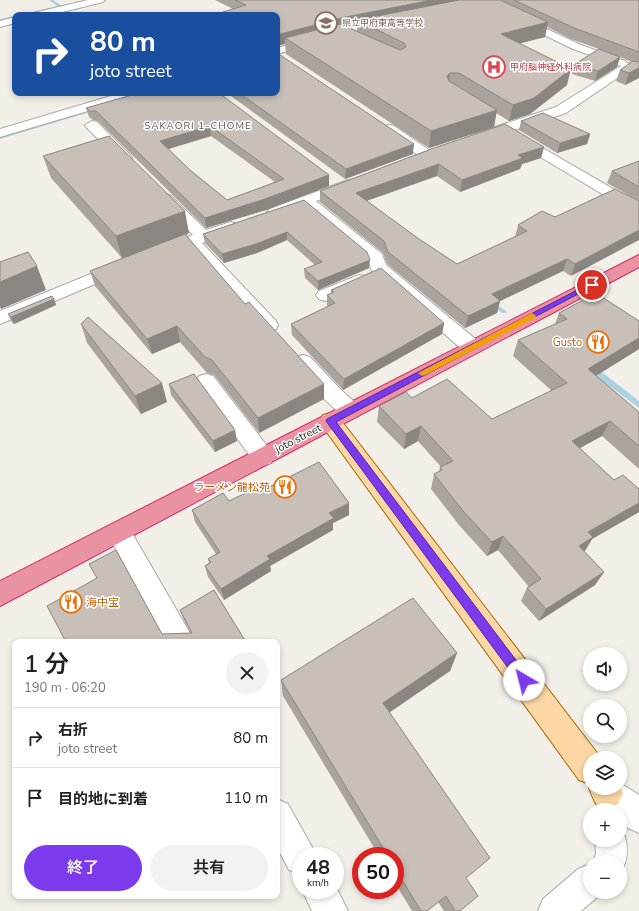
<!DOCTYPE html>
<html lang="ja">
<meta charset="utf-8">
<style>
body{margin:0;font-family:"Nunito Sans","Noto Sans JP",sans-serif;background:#f2f2f2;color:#222;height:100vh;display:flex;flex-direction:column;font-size:15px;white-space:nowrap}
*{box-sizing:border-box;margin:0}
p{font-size:13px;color:#767676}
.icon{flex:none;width:22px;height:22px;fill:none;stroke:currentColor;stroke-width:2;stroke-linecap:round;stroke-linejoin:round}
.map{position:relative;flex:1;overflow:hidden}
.sheet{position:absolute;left:12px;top:639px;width:268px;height:260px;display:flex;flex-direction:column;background:#fff;border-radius:8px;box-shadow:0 2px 6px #0003}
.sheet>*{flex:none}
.top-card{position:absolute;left:12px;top:12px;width:268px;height:84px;border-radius:8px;box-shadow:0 2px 6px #0003;background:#1a4fa0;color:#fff;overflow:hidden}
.buttons{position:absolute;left:583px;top:647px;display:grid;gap:8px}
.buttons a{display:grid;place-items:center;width:44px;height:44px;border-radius:50%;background:#fff;box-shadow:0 2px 6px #0003;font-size:20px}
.speed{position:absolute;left:292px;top:847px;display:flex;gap:8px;font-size:20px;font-weight:700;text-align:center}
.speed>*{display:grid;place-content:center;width:52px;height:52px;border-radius:50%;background:#fff;box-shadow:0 2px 6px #0003;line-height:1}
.speed small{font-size:10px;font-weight:400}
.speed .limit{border:6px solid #d22;background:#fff;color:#111}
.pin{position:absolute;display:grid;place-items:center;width:34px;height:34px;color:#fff;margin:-17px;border:2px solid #fff;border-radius:50%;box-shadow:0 1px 4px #0007}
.me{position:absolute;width:44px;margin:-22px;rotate:323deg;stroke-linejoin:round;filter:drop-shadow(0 0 3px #0008)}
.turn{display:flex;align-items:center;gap:14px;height:84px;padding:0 12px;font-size:18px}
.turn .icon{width:52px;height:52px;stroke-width:2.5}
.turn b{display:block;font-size:28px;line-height:34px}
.round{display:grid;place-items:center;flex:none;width:42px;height:42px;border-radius:21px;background:#f2f2f2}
.overview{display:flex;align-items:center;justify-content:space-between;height:68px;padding:0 12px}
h1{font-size:24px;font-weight:600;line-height:30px}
.action{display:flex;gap:8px;margin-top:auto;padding:8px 12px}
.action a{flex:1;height:46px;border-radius:24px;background:#7c3aed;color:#fff;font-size:16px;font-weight:600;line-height:46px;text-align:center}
.action a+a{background:#f2f2f2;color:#222}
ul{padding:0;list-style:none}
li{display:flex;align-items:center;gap:12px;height:60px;padding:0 12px;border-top:1px solid #e0e0e0}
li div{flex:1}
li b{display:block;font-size:15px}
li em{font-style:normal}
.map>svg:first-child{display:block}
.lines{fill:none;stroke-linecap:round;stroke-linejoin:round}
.stream{fill:#aad3df;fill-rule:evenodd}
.minor-casing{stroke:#a9a9a9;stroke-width:2}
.major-casing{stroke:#a06b00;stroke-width:2}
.highway-casing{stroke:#dc2a67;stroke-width:2}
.minor{fill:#fff;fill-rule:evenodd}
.major{fill:#fcd6a4;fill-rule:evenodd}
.highway{fill:#e892a2;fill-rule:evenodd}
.wall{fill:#aba49e;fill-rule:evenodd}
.shaded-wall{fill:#8b8681}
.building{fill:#c7bfb8;stroke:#8b8681;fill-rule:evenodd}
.route{fill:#7c3aed;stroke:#51269a}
.slow{fill:#f59e0b}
.labels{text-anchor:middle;stroke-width:3;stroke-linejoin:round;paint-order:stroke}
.far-education-label{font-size:9px;fill:#785e54;stroke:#fff;text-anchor:start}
.far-health-label{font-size:9px;fill:#be3a42;stroke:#fff;text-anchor:start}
.far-neighbourhood-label{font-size:10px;letter-spacing:1px;fill:#555;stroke:#fff}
.food-label{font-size:11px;fill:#c56008;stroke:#fff;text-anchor:end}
.street-label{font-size:11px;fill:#222;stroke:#fff}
</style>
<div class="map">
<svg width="639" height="911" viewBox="0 0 639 911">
<rect width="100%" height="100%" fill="#f2efe9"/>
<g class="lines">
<path class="stream" d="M49 0H53L62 6 28 15H21L57 6Z
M15 16V18L0 21V19Z
M96 108 100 109 0 139V136Z
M490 300 506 311V313H502L488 303V301Z
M588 366H594L639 401V408L588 370 587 368Z"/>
<g class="minor-casing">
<path id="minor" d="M88 0H105L103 2 50 15H32L33 13Z
M519 16 581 45 625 61 627 63 633 64 635 66 566 113 487 139H477L475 136 477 133 556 107 621 66 573 49 515 21 514 19Z
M15 17V23L0 27V21Z
M313 38 317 39 318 41 317 43 277 54V48Z
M121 93H140L138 96 0 137V129Z
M92 121 97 122 130 155 132 158 130 161H120L87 128 85 125Z
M389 125 394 126 432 152 434 155 432 158H422L384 132 382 129 384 126Z
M517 133 639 204V215L634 213 512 140 510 137 512 134Z
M348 180 353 181 355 184 353 187 316 201 382 254 386 265 479 342 482 347 479 352 472 353 465 352 372 271 368 260 303 206 280 215H270L267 212 270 209Z
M166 194 171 196 206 230 231 222 237 224 239 227 237 230 202 243 276 321 278 325 276 329 269 331 262 329 189 248 164 256 158 255 156 251 158 247 193 235 158 199 161 196Z
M120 262 126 263 128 267 126 271 0 324V311Z
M359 275 365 276 368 280 365 284 325 301 319 299 316 295 319 291Z
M303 355 310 357 341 390 358 405 361 410 358 415C353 417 348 418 343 415 330 407 301 375 293 362L296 357Z
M206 374 213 376 271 451 274 457 271 463 263 466 255 463 199 386 196 381 199 376Z
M119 523 128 526 195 642H166L107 533 110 526Z
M620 783 639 795V833L628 828 620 819V810C603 810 598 809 591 793L594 788H620Z
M277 799 288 804 317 856H301V874L289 870 277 847Z
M620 828 622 829C629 845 629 859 620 874V862H593L596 854 595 840H620Z
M590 864V892L602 893 581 911H538L543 899 578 869Z
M335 885 348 911H312L302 890H335Z"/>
</g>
<g class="major-casing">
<path id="major" d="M330 413 337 415 601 758H590V784L579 780 323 427 319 421 323 415Z
M590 784V788L620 787 623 793 618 804 607 809 596 804 589 788Z"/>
</g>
<g class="highway-casing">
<path id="highway" d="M639 255V267L0 606V581Z"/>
</g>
<use href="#minor" class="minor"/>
<use href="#major" class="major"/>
<use href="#highway" class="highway"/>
</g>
<path class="wall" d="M215 0H639V78L625 85 616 81 620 70 632 62 620 57 617 67 595 81 572 74 575 64 599 49 571 39 547 27 545 37 520 43 567 85 530 114 509 121 496 113 494 127 429 148 286 54 285 44 277 15H223V12L233 9ZM357 25V31L348 27Z
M139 93 329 175V186L266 210 206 228 98 121 93 120 89 117 86 108ZM211 136 275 182 227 200 190 170 168 149Z
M227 93H277L413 154 345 179Z
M521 121 590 134 587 144 557 153 519 130Z
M544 147 541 158 522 164 520 169 460 192 437 176 366 201 419 239 457 264 515 237 518 225 555 217 615 189 571 276 563 271 500 301 497 313 465 328 387 264 383 253 320 202V191L434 148Z
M43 156 189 233 186 235 245 304 324 384V399L259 433 214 375 207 373 180 342 152 354 95 286 90 271 122 258 51 178Z
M639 161V201L607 183 612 171Z
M304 200 369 268 318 290 305 278 304 269 315 265 287 240 257 253 224 263 205 243 203 234Z
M331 290 444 323 442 334 343 390 292 335 291 324 327 307V295L331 293Z
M54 299 56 305 14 324 11 321 8 314Z
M559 313 639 321V349L596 376 639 412V469L602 436 580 448 639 512 592 539 584 552 604 572 595 585 539 621 521 601 527 588 529 587 498 550 487 556 459 525 431 489 434 474 439 472 440 467H441L418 441 404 449 377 422 379 406 412 398 492 419 552 391 513 356 518 340 555 324Z
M81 324 167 402 141 414 87 343Z
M169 384 237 441 215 452 171 395Z
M267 488 349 515 333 523V530L270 566 271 571 224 600 208 577 205 566 209 563 208 559 216 554 195 522 192 510 229 501Z
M180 610 246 642 162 634 191 633 184 620Z
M457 653 450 671 389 712 460 911H444L438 902 427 911H412L395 883V856H379L283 696 281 680Z"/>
<path class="shaded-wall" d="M432 0H482L357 20V25L285 38V44L277 46V35L341 18Z
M548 22 545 37 498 49 501 34Z
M620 57 617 67 595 81 598 71Z
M639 68V78L625 85 629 73Z
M571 69 567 85 530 114 509 121 513 105Z
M450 73 448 88 447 76Z
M497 110 494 127 429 148 431 131Z
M210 126 211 136 162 151 160 141Z
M590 134 587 144 557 153 560 143Z
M414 144 413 154 345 179 346 169Z
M544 147 541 158 522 164 520 169 460 192 462 180 518 155Z
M439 164 437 176 355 205 356 193Z
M329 175V186L266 210 206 228 205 218Z
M185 211 189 233 122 259 116 236Z
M639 230V240L571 276 575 264Z
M287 232V240L257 253 224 263 222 254Z
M567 259 563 271 500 301 497 313 465 328 468 316 492 294Z
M370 260 369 268 318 290V281Z
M37 266 46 290 1 309 0 307V282Z
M54 299 56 305 14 324 11 317Z
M444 323 442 334 343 390 344 379Z
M177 326 180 342 152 354 147 339Z
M639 338V349L581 385 588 369Z
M162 383 167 402 141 414 135 396Z
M324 384V399L259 433 258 418Z
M610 421 602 436 565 456 572 441Z
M421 426 418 441 404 449 406 434Z
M235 430 237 441 215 452 213 441Z
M349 503V515L333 523V530L270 566 271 571 224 600 221 589 267 556 329 513Z
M639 503V512L592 539 585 551 571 560 579 546 588 532Z
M503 536 498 550 487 556 492 542Z
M604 572 595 585 539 621 546 609Z
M457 653 450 671 380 719 383 703Z"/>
<path class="building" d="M235 0H432L341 18 277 35V15H230L223 12 246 5Z
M459 0H500L548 22 501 34 571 69 534 98 513 105 459 73H450L447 76 449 81 497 110 431 131 285 38 340 24 400 50 406 47 404 43 357 20Z
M514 0H639V52L574 28Z
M599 49 620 57 598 71 575 64Z
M277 53 414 144 346 169 239 93H277Z
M633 61 639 62V68L629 73 620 70Z
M139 93H219L329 175 265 199 205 218 96 111H90L86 108ZM210 126 284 179 227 200 190 170 160 141Z
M543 113 590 134 560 143 521 121Z
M505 124 544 147 518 155 523 158 462 180 439 164 356 193 419 239 457 264 527 231 518 225 542 211 555 217 615 189 639 201V230L575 264 567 259 492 294 500 301 468 316 388 252 384 241 320 191 434 148Z
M109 136 185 211 116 236 43 156Z
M639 161V187L612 171Z
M304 200 367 252 370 260 318 281 304 269 322 262 287 232 256 244 222 254 203 234Z
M185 234 245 304 249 302 324 384 258 418 212 360 205 357 177 326 147 339 90 271Z
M28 252 37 266 0 282V262Z
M381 268 444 323 344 379 291 324 335 303 327 295 334 292 331 290Z
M596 293 639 321V338L588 369 639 412V446L610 421 572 441 614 480 623 475 639 489V503L588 532 593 537 579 546 604 572 546 609 527 588 541 579 503 536 492 542 463 511 434 474 442 470 440 467 453 461 421 426 406 434 379 406 406 392 412 398 447 379 492 419 567 383 518 340 567 319 559 313Z
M52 296 54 299 11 317 8 314Z
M88 317 162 383 135 396 81 324Z
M194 374 235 430 213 441 169 384Z
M319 462 349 503 329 513 334 518 267 556 270 559 221 589 205 566 211 562 208 559 220 552 192 510 223 493 229 501 262 485 267 488Z
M116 550 162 634 192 633 180 610 214 590 246 642H66L47 606 97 578 89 564Z
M413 598 457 653 383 703 490 858 466 878 478 896 460 911H455L446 896 427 911H421L395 868V856H388L281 680Z"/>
<path class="route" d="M589 284 595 285 336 422 528 676 530 680 528 684 524 686 520 684 326 421 327 419Z"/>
<path class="slow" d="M532 313 536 316 535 318 425 375 422 376 418 373Z"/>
<defs>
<g id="school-ring" transform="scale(1.15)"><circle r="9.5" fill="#fff" stroke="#8d6e63" stroke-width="1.5"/><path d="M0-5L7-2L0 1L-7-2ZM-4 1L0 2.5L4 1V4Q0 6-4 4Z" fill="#8d6e63"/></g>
<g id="hospital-ring" transform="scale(1.15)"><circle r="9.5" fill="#fff" stroke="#e0444e" stroke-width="1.5"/><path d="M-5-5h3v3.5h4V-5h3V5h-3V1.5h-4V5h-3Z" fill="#e0444e"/></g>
<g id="restaurant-ring" transform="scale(1.15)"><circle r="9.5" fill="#fff" stroke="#e8710a" stroke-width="1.5"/><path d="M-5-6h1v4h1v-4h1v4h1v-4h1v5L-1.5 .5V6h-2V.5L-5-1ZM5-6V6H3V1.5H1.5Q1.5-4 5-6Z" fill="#e8710a"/></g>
</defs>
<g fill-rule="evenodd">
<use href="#school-ring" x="326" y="23"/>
<use href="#hospital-ring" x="494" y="67"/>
<use href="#restaurant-ring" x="598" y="342"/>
<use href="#restaurant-ring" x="285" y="487"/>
<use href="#restaurant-ring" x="71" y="602"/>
</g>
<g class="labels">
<g class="far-education-label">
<text x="342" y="26">県立甲府東高等学校</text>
</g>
<g class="far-health-label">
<text x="510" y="70">甲府脳神経外科病院</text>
</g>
<g class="far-neighbourhood-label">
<text x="198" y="129">SAKAORI 1-CHOME</text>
</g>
<g class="food-label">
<text x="582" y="346">Gusto</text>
<text x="270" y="491">ラーメン龍松苑</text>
<text x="86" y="606" text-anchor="start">海中宝</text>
</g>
<g class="street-label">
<text transform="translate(298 438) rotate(-27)" y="4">joto street</text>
</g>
</g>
</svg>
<div class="buttons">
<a><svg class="icon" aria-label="sound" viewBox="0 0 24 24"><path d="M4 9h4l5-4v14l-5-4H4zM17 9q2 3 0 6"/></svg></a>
<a><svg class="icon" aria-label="search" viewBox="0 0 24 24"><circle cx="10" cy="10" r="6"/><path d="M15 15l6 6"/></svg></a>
<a><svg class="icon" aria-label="layers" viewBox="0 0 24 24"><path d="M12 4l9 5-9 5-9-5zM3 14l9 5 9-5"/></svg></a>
<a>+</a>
<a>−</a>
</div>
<div class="speed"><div>48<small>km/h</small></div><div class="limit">50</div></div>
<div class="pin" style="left:592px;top:285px;background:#d93025"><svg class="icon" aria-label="arrive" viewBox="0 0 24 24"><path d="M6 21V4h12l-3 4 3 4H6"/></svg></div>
<svg class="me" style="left:524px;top:680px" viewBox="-20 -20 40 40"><circle r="19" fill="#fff"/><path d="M0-13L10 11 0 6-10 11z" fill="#7c3aed"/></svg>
<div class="top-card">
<div class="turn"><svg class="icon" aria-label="right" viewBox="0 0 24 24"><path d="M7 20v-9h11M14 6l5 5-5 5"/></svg><div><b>80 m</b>joto street</div></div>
</div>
<section class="sheet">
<div class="overview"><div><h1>1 分</h1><p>190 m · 06:20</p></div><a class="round"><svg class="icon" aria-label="close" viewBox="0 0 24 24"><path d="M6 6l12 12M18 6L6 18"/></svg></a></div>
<ul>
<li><svg class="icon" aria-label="right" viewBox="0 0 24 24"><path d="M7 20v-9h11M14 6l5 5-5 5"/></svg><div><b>右折</b><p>joto street</p></div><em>80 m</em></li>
<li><svg class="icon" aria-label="arrive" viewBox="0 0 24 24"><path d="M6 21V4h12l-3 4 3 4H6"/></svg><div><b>目的地に到着</b></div><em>110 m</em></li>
</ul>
<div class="action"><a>終了</a><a>共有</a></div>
</section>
</div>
